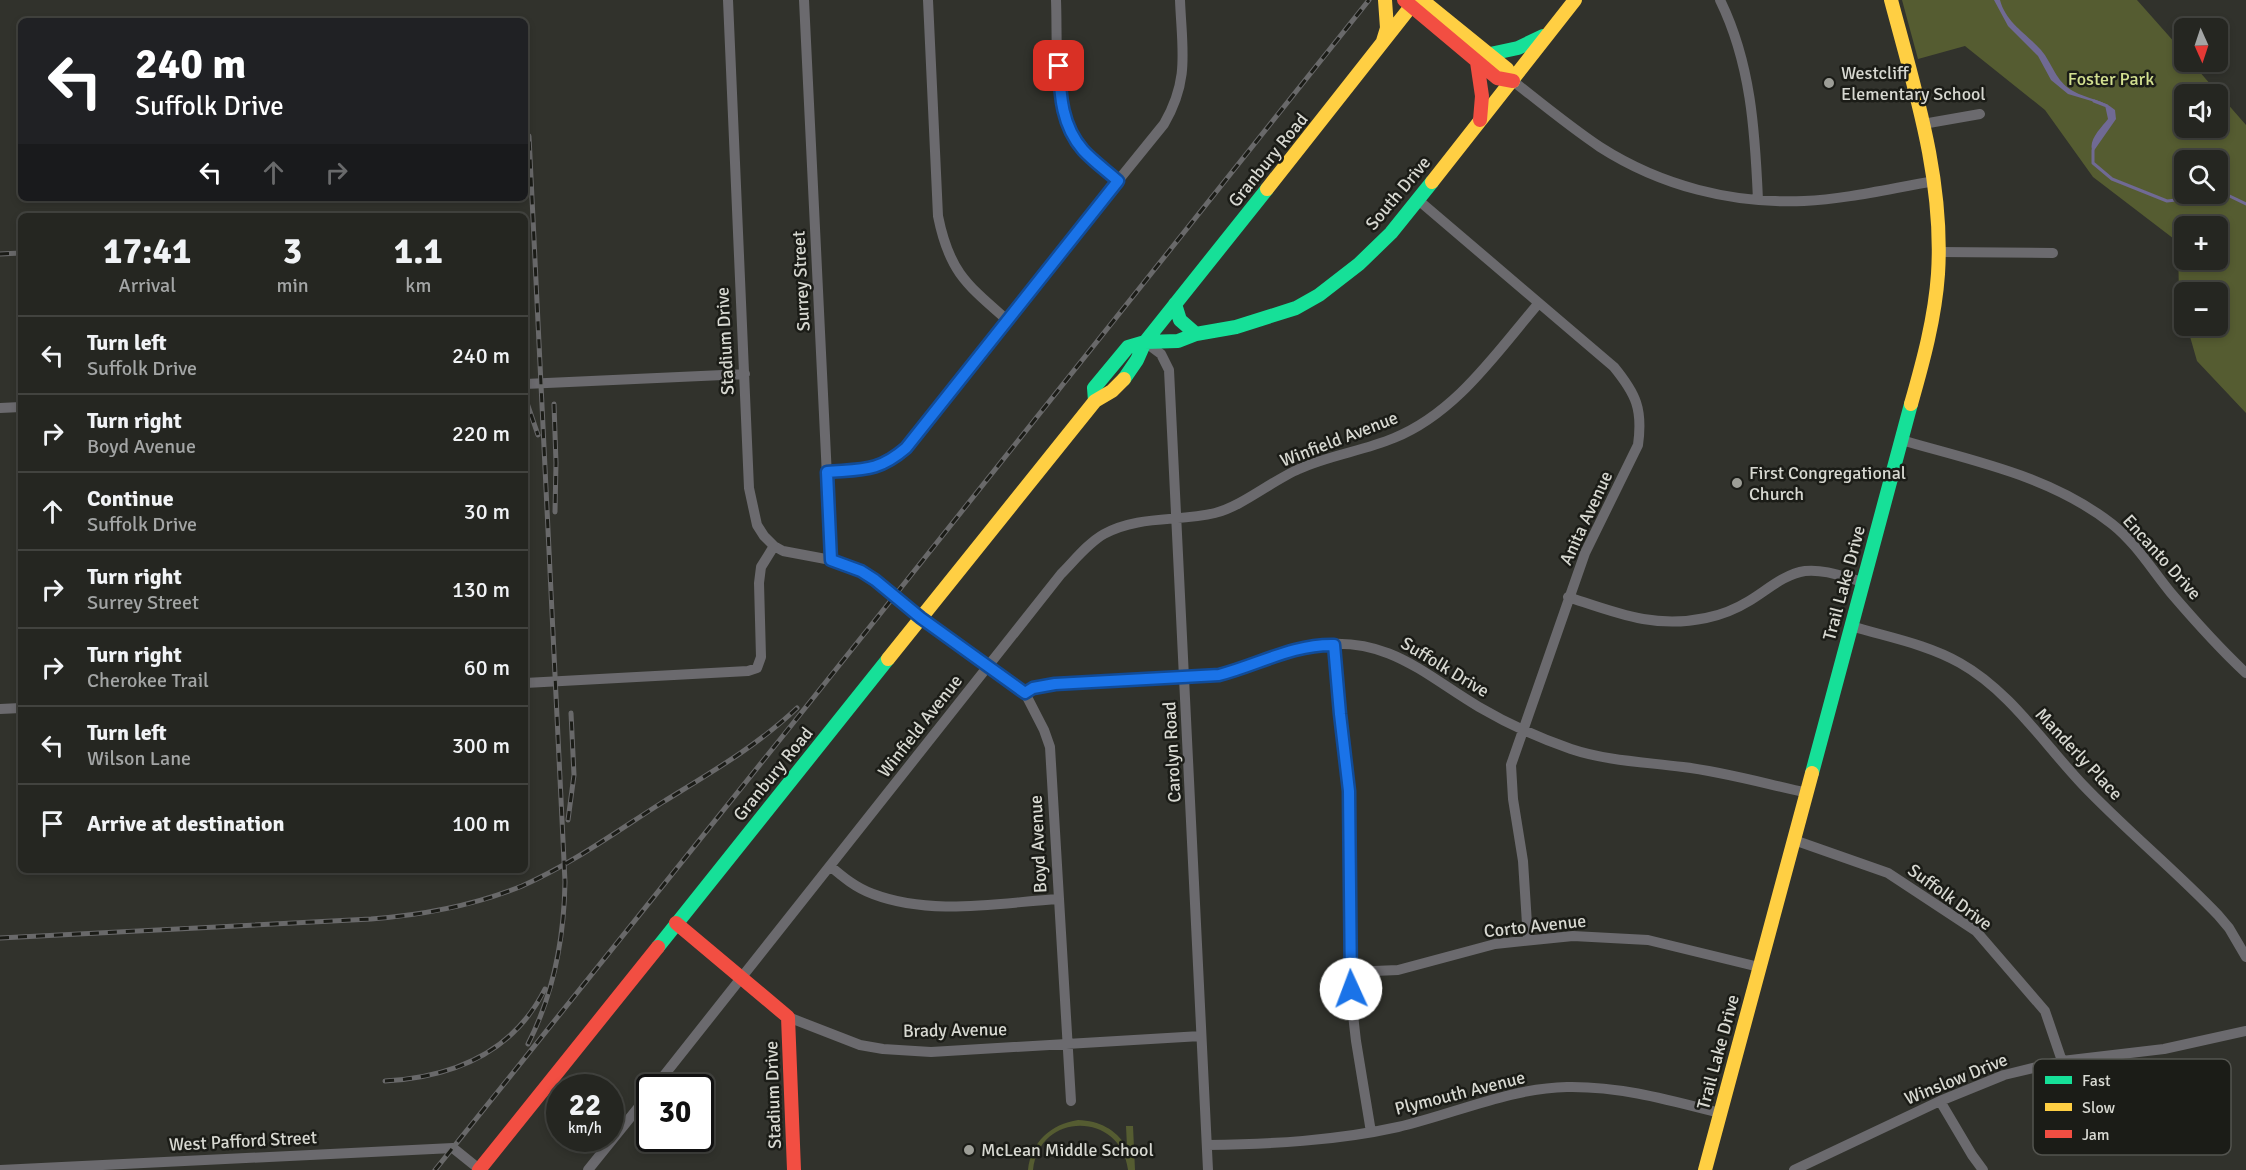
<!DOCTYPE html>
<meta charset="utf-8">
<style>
body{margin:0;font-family:Signika,sans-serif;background:#31322e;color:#f1f3f6;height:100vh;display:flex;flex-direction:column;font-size:22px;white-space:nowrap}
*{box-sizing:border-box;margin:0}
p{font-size:20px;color:#a3a5a5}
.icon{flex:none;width:33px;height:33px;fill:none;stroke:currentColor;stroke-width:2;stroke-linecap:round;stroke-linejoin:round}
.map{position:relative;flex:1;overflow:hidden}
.drawer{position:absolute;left:18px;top:213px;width:510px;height:660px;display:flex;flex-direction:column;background:#252621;border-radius:9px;box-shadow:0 3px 9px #0003,0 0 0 2px #42433f}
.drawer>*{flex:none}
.hud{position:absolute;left:18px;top:18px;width:510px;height:183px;border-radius:9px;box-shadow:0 3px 9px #0003,0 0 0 2px #42433f;background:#202124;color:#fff;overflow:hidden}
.needle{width:39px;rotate:177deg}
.tools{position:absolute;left:2174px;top:18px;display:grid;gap:12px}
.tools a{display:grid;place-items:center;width:54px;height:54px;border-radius:9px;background:#252621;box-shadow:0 3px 9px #0003,0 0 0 2px #42433f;font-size:30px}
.speed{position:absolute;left:546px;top:1074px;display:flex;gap:12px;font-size:30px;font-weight:700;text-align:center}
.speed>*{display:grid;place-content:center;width:78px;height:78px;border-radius:50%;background:#252621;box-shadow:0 3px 9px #0003,0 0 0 2px #42433f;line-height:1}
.speed small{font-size:15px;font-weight:400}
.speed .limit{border:3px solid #111;border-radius:9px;background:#fff;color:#111}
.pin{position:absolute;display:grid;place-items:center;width:51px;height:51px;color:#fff;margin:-26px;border-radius:12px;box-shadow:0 3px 9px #0006}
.me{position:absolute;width:66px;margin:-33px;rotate:358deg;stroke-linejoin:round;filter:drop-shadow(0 0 4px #0008)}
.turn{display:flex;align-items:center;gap:21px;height:126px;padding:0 18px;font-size:27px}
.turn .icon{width:78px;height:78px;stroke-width:2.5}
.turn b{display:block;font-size:42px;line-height:51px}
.lanes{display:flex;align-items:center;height:57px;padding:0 18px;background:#0003;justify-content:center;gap:30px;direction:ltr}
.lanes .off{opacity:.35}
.eta{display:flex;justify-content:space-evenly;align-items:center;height:102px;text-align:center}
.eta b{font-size:36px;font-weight:700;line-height:42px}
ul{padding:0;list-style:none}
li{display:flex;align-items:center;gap:18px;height:78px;padding:0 18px;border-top:2px solid #42433f}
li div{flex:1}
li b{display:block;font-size:22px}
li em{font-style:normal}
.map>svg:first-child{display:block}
.green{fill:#555c31;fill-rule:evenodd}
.water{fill:#706a94}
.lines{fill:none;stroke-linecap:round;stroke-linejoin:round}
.stream{stroke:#706a94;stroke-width:3}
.street{stroke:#6b6a6e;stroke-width:10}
.fast{stroke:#16e098;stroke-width:14}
.slow{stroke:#ffcf43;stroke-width:14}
.jam{stroke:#f24e42;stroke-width:14}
.rail-casing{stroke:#69696a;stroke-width:5}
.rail{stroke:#1b1c17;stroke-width:3;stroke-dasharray:9;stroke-linecap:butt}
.route-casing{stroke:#114b97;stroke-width:15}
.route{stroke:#1a73e8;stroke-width:10}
.poi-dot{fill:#9d9e97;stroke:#1b1c17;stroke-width:2}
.labels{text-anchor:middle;stroke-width:5;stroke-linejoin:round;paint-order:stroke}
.poi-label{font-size:18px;fill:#d7d8d1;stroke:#1b1c17;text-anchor:start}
.park-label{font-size:18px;fill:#d3e090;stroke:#1b1c17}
.street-label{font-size:18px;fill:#d7d8d1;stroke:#1b1c17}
.key{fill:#1b1c17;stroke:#53544f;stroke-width:1.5}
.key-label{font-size:16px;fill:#d7d8d1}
</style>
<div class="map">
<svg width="2246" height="1170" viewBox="0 0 2246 1170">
<rect width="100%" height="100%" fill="#31322c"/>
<path class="green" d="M1902 0H2137L2184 53V62H2191L2246 125V413L2197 361 2187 326H2217V292H2184V314L2179 298 2178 242 2093 177 2045 110 1965 46 1918 59ZM2184 94H2217V128H2184ZM2184 160H2217V194H2184ZM2184 226H2217V260H2184Z
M1078 1120C1100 1121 1115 1129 1127 1147L1126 1126H1133L1135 1170H1128C1121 1111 1039 1111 1033 1170H1028C1031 1142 1051 1124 1078 1120Z"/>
<path class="water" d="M1994 0H2000C2006 23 2027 34 2041 50 2053 64 2055 81 2073 91 2087 99 2102 99 2115 110L2116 119 2093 152C2087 141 2101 128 2108 119L2105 105 2068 94 2051 80 2038 56 2008 26Z"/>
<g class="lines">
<path class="stream" d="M2094 101 2107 106
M2093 150V163L2112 179 2167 201 2176 200 2186 194
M2217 190 2246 204"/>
<path class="street" d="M728 0 749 488 757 525 764 536 774 546 783 551 831 560 861 571 894 595 921 618 1025 693 1044 730 1050 747 1071 1101
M804 0 831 560
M928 0 938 216C949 271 966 284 1006 319
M1056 0C1058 46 1051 113 1083 150 1093 161 1107 171 1118 181
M1720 0C1751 63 1755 131 1758 200
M1513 81C1541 103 1570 127 1600 147 1661 186 1732 204 1804 201 1848 199 1892 188 1935 181
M1923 124 1980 114
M1417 199 1614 367C1636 394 1643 409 1638 445L1585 553 1511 765 1513 799 1523 861 1528 940
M1939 252 2053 253
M1145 342 1161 354 1169 370 1208 1170
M525 384 745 374
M0 408 21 407
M1901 440C1974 461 2051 476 2112 524 2136 543 2152 570 2171 593 2195 621 2219 648 2246 673
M827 472 881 465 890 461 906 448 929 421 1006 319 1164 124C1190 79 1182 50 1180 0
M1568 597C1617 613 1654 629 1706 618 1721 615 1736 609 1749 601 1766 591 1784 574 1805 571 1825 569 1844 577 1863 582
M1851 626C1887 637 1927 644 1960 663 2010 691 2044 744 2083 785 2126 830 2175 870 2218 915L2229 928 2246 957
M1334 645 1339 714 1349 791 1351 840 1350 972 1352 1006 1356 1041 1371 1132
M525 683 748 671 757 668 761 657 759 583 761 567 774 546
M1025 693 1033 688 1055 684 1219 675C1253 667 1283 650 1318 645 1388 636 1425 675 1479 707 1508 724 1539 738 1571 749 1607 761 1645 762 1683 767 1725 772 1766 784 1808 793
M0 709 21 708
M1794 840 1888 873 1976 931 2045 1011 2062 1061
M830 866C843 877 856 888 873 894 931 916 997 903 1058 899
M1350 972 1398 970 1495 944 1573 936 1648 940 1759 967
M788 1017 860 1045 883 1049 931 1052 1201 1036
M654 1088 1061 574C1074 561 1088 543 1104 534 1139 515 1178 522 1215 513 1241 507 1273 480 1299 469 1330 455 1363 451 1394 438 1456 413 1496 353 1538 304
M1940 1101 1972 1155 1983 1170
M1207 1145C1271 1144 1335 1141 1398 1127 1454 1114 1510 1088 1567 1087 1620 1086 1669 1100 1720 1113
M0 1170 453 1148 479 1169
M588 1170 650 1093
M1794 1170 1940 1101 2004 1075 2062 1061 2164 1049 2246 1031"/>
<path class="fast" d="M1490 54 1518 48 1543 36
M1175 304 1180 320 1196 334
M1124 379 1137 360 1145 342 1267 189
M1095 401 1094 388 1128 347 1145 342 1178 341 1196 334 1236 327 1296 308 1319 295 1359 264 1391 233 1432 182
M1812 773 1911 404
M658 947 888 659"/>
<path class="slow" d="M1422 0 1507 69 1513 81
M1891 0C1915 90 1944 180 1938 274 1935 318 1923 362 1911 404
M1383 41 1387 28 1385 0
M1432 182 1575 0
M1267 189 1416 0
M888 659 1095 401 1112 391 1124 379
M1705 1170 1812 773"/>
<path class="jam" d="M1404 0 1497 78 1513 81
M1477 62 1482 96 1480 120
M676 923 788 1017 794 1170
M479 1170 658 947"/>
<g class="rail-casing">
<path id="rail" d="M0 254 21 253
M525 397 538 435
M554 404 556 463 555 512
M568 820 574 775 571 713
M0 938 371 919C423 915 473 906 522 886 572 864 617 831 663 802 710 773 757 746 797 708
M528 1044C554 993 564 940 565 882L529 136
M385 1081C453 1077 513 1053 545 989
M435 1170 794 722 1369 0"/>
</g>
<use href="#rail" class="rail"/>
</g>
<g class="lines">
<g class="route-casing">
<path id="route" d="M1059 66C1060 96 1062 126 1083 150 1093 161 1107 171 1118 181L906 448C878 472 863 469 827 472L831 560 861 571 875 580 921 618 1025 693 1033 688 1055 684 1219 675C1258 665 1293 644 1334 645L1340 714 1349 791 1351 989"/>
</g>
<use href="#route" class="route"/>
</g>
<g class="poi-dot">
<circle cx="1829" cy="83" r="6"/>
<circle cx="1737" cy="483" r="6"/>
<circle cx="969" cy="1150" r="6"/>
</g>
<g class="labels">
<g class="poi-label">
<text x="1841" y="79">Westcliff<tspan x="1841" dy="21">Elementary School</tspan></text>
<text x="1749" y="479">First Congregational<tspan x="1749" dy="21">Church</tspan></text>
<text x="981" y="1156">McLean Middle School</text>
</g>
<g class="park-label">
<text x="2111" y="85">Foster Park</text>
</g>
<g class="street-label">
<text transform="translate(1268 160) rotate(-51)" y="6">Granbury Road</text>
<text transform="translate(1398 193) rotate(-50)" y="6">South Drive</text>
<text transform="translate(801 281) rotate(-93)" y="6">Surrey Street</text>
<text transform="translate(725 341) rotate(-93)" y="6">Stadium Drive</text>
<text transform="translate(1339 439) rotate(-21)" y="6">Winfield Avenue</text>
<text transform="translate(1586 518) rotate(-65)" y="6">Anita Avenue</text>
<text transform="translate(2162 557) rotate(48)" y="6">Encanto Drive</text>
<text transform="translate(1844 583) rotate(-75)" y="6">Trail Lake Drive</text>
<text transform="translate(1445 667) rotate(31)" y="6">Suffolk Drive</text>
<text transform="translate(920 726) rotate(-52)" y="6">Winfield Avenue</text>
<text transform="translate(1172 752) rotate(-93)" y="6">Carolyn Road</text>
<text transform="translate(2079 754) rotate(47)" y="6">Manderly Place</text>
<text transform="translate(773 774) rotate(-51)" y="6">Granbury Road</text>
<text transform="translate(1038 844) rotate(-93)" y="6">Boyd Avenue</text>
<text transform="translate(1950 897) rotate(36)" y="6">Suffolk Drive</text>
<text transform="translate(1535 926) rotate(-6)" y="6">Corto Avenue</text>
<text transform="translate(955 1030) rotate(-1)" y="6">Brady Avenue</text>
<text transform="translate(1718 1052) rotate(-75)" y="6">Trail Lake Drive</text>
<text transform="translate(1956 1079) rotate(-22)" y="6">Winslow Drive</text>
<text transform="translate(1460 1093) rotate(-14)" y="6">Plymouth Avenue</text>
<text transform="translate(773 1095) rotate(-92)" y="6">Stadium Drive</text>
<text transform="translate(243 1141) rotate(-3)" y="6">West Pafford Street</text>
</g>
</g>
<rect x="2033" y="1059" width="198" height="96" rx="9" class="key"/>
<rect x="2045" y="1076" width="27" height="8" fill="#16e098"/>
<rect x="2045" y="1103" width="27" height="8" fill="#ffcf43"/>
<rect x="2045" y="1130" width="27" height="8" fill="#f24e42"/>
<g class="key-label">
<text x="2082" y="1086">Fast</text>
<text x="2082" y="1113">Slow</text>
<text x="2082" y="1140">Jam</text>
</g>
</svg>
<div class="tools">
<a><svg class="needle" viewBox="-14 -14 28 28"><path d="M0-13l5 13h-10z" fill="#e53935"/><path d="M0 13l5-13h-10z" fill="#a3a5a5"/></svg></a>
<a><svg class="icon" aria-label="sound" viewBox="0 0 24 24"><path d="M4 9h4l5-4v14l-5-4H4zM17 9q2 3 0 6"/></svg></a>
<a><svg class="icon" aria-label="search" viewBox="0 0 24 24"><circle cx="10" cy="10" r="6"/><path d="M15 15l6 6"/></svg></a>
<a>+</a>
<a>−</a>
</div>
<div class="speed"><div>22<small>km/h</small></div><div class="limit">30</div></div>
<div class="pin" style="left:1059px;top:66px;background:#d93025"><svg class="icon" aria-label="arrive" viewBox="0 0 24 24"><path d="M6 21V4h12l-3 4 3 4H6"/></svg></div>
<svg class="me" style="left:1351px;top:989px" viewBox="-20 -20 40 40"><circle r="19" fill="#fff"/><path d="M0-13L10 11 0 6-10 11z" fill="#1a73e8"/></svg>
<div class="hud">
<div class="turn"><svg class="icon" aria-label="left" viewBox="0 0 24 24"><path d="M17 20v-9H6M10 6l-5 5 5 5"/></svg><div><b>240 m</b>Suffolk Drive</div></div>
<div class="lanes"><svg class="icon" aria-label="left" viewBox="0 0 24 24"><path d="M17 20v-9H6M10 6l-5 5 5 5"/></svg><svg class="icon off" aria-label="ahead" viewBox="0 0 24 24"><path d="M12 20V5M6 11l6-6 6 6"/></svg><svg class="icon off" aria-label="right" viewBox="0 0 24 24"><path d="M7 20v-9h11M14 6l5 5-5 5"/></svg></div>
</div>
<section class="drawer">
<div class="eta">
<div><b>17:41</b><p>Arrival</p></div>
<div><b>3</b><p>min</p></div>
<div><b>1.1</b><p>km</p></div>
</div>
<ul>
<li><svg class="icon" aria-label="left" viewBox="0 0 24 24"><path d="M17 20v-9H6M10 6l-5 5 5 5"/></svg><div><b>Turn left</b><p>Suffolk Drive</p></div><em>240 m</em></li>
<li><svg class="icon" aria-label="right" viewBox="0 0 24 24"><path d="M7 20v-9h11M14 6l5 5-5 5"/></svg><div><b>Turn right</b><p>Boyd Avenue</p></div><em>220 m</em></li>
<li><svg class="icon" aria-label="ahead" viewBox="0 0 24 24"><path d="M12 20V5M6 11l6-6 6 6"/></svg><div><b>Continue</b><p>Suffolk Drive</p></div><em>30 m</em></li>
<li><svg class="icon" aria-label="right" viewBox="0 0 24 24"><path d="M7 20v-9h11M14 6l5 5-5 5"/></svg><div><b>Turn right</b><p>Surrey Street</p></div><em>130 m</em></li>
<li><svg class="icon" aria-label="right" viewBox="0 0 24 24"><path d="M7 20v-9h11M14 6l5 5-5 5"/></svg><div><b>Turn right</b><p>Cherokee Trail</p></div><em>60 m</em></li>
<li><svg class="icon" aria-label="left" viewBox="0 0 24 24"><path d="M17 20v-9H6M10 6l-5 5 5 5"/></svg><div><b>Turn left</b><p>Wilson Lane</p></div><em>300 m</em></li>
<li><svg class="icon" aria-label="arrive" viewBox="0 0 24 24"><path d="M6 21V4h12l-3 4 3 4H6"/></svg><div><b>Arrive at destination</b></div><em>100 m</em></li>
</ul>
</section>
</div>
